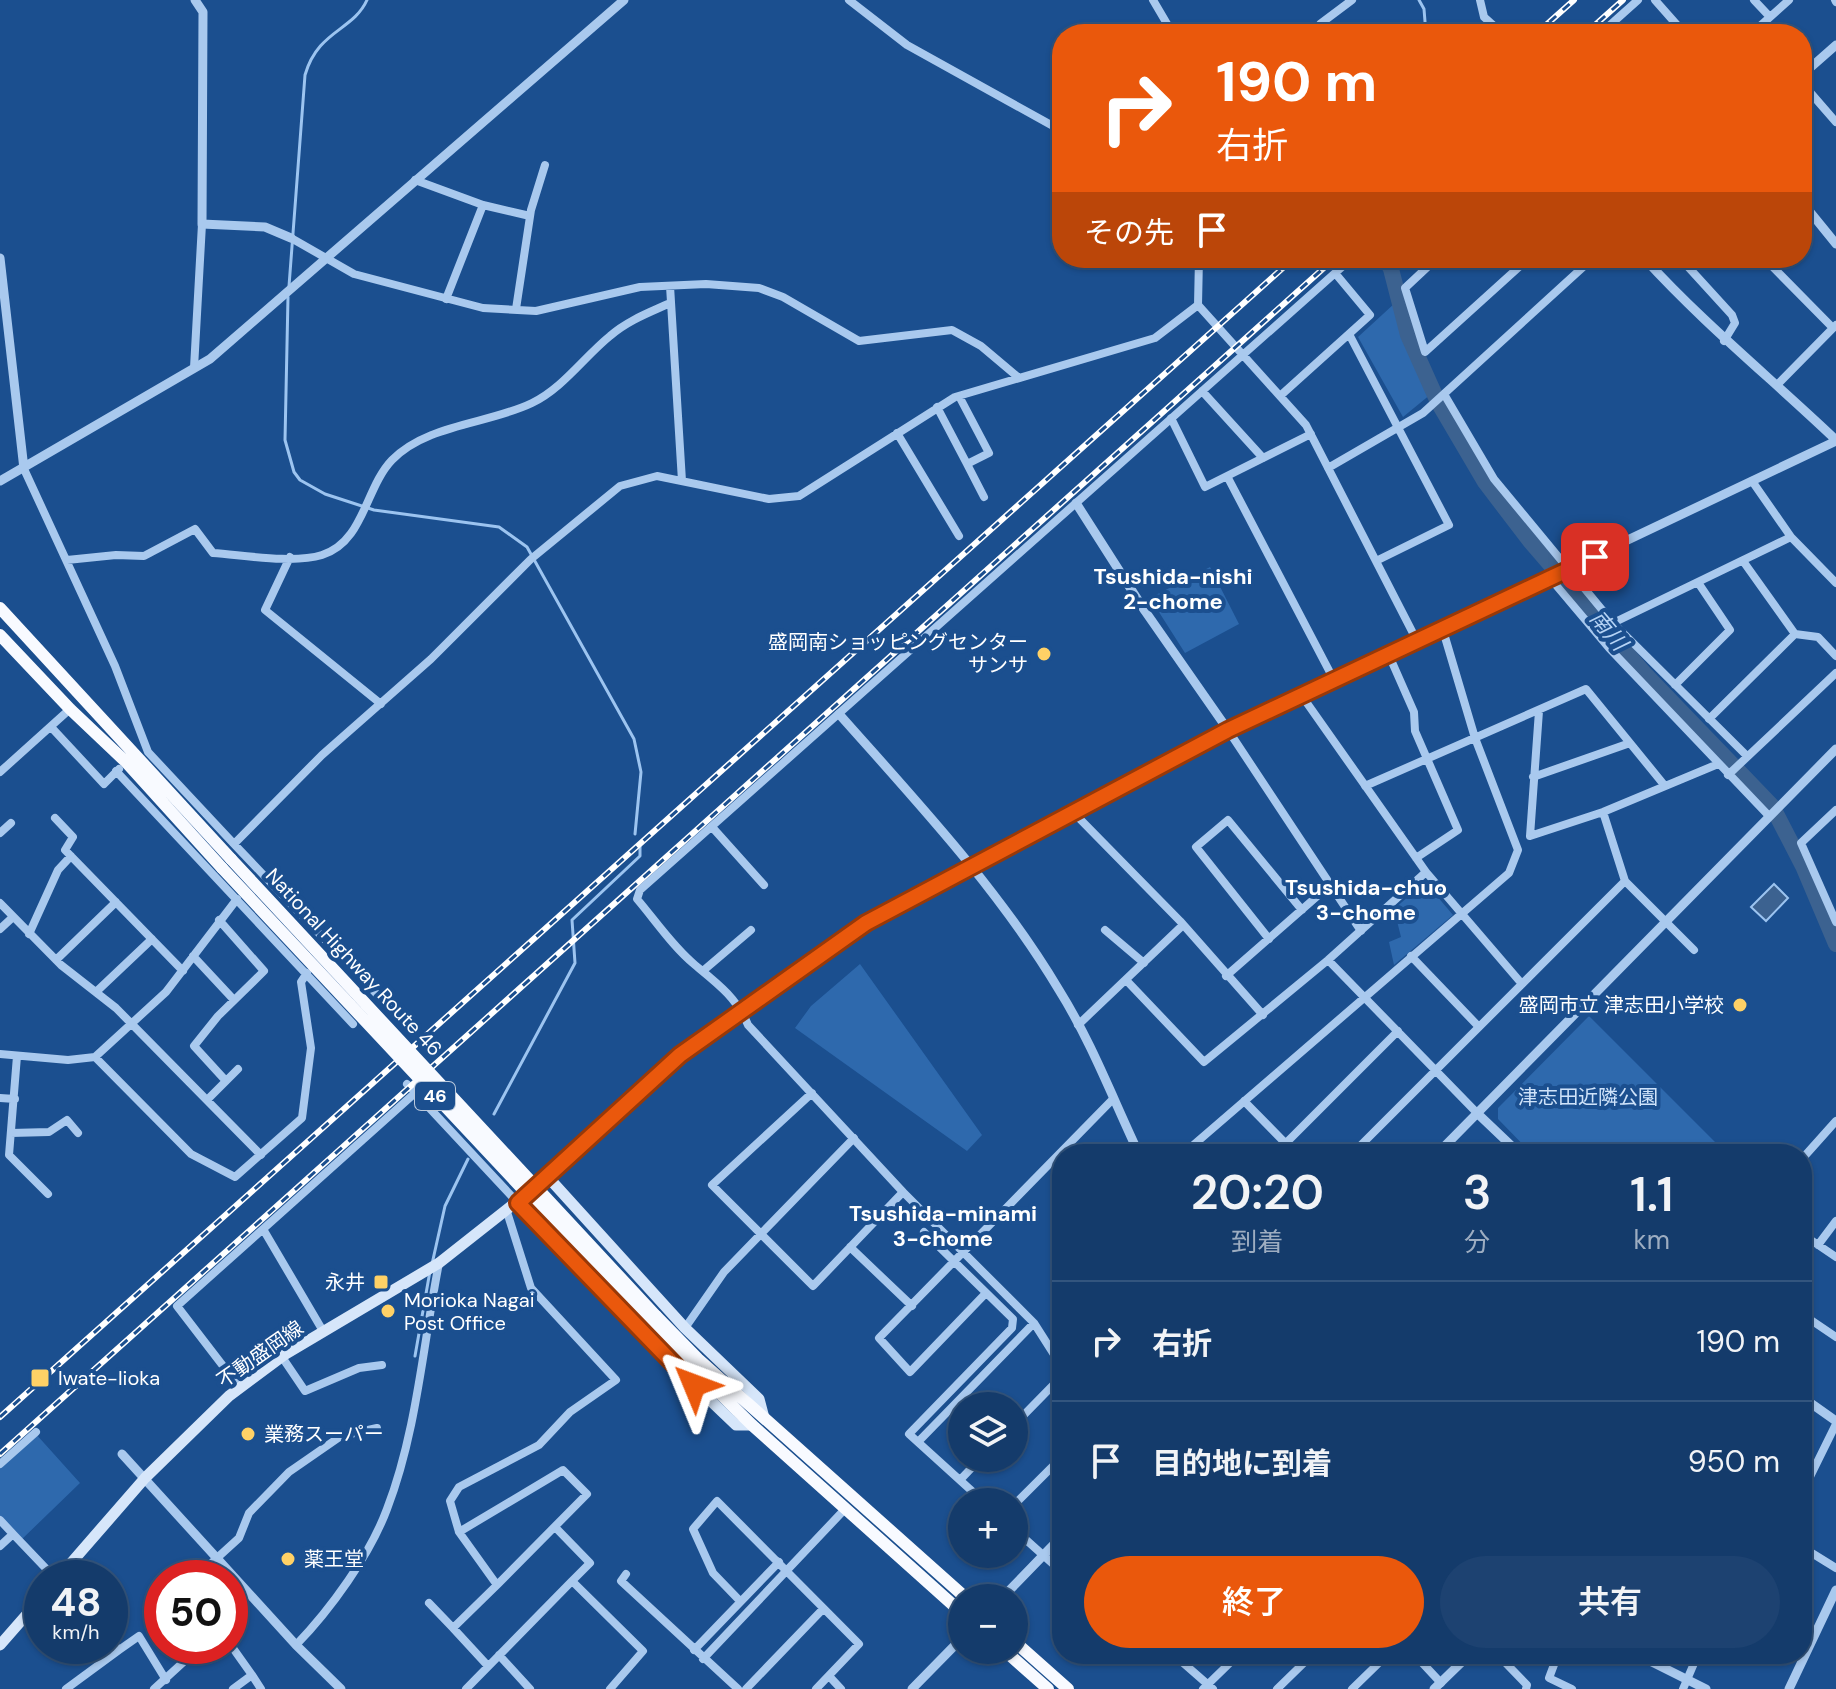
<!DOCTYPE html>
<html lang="ja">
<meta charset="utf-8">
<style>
body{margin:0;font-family:"DM Sans","Noto Sans JP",sans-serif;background:#1d4271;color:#f1f3f6;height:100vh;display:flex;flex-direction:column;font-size:30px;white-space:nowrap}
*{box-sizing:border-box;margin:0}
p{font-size:26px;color:#9dadc1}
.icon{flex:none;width:44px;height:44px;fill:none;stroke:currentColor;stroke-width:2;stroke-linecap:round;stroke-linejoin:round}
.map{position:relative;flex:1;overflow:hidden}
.sheet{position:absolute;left:1052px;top:1144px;width:760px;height:520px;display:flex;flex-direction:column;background:#143b6b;border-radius:32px;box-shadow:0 2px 6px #0004,0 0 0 2px #33557e}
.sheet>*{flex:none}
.guide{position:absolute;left:1052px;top:24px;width:760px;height:244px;border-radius:32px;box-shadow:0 2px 6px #0004,0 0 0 2px #33557e;background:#ea580c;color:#fff;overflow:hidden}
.controls{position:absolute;left:948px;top:1392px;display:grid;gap:16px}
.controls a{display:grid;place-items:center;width:80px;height:80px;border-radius:50%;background:#143b6b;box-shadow:0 2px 6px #0004,0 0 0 2px #33557e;font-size:40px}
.speed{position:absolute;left:24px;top:1560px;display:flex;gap:16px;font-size:40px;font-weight:700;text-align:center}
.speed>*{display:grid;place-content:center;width:104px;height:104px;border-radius:50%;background:#143b6b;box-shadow:0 2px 6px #0004,0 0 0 2px #33557e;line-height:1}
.speed small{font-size:20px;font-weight:400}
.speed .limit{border:12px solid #d22;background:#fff;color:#111}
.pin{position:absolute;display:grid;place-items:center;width:68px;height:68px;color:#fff;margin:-34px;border-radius:16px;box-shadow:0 4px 12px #0006}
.me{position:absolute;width:88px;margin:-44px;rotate:314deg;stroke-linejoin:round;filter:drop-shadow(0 0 6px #0008)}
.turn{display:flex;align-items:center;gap:28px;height:168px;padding:0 32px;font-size:36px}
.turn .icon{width:104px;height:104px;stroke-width:2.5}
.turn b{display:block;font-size:56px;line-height:68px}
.then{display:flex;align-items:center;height:76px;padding:0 32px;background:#0003;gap:16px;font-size:30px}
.eta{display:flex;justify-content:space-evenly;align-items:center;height:136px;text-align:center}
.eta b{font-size:48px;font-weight:600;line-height:56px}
.action{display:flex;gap:16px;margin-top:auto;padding:16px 32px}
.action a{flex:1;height:92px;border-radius:48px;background:#ea580c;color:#fff;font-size:32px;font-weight:600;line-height:92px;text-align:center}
.action a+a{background:#1d4271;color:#f1f3f6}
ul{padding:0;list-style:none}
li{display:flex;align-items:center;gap:24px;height:120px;padding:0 32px;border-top:2px solid #33557e}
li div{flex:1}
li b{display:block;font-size:30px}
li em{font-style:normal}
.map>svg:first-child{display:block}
.green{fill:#2e69ad}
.water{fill:#3c6290;stroke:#9cc4f0;stroke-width:2}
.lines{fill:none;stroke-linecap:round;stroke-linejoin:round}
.stream{stroke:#9cc4f0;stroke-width:3}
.river{stroke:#3c6290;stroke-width:16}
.minor{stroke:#a9c9ee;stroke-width:8}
.tertiary{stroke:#a9c9ee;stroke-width:9}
.secondary{stroke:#d6e6fa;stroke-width:11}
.trunk{stroke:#f8faff;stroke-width:12}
.rail-casing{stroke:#fff;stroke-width:6}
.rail{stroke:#1b4f8f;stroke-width:3;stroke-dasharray:9;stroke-linecap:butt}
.trunk-bridge{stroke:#f8faff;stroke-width:12}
.route-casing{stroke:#983908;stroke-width:20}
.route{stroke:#ea580c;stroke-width:14}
.poi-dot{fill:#ffd166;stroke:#1b4f8f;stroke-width:3}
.labels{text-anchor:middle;stroke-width:8;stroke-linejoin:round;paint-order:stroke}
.shield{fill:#1b4f8f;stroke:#bbcadd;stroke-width:2}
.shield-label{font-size:18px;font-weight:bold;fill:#fff}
.poi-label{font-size:20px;fill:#fff;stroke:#1b4f8f;text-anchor:start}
.street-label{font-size:20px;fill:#fff;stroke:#1b4f8f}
.park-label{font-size:20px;fill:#cfe3fa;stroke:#1b4f8f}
.neighbourhood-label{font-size:22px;font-weight:bold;fill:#fff;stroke:#1b4f8f}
.water-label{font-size:22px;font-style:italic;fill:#b5d3f5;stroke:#1b4f8f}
</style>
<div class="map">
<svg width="1836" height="1689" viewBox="0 0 1836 1689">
<rect width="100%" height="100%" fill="#1b4f8f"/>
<path class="green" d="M1395 303 1401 328 1431 394 1403 417 1358 337Z
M1210 567 1239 624 1185 653 1150 598Z
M1425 882 1453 915 1394 965 1389 942 1401 937 1394 909Z
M860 964 982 1135 967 1151 795 1028 811 1006Z
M1589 1016 1727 1154H1532L1498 1119V1108Z
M35 1433 80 1483 20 1541 0 1520V1464Z"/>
<path class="water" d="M1774 884 1788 898 1766 921 1751 907Z"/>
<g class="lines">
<path class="stream" d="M1419 0 1424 9 1426 34
M289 286 305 75C318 30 353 31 367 0
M288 297 285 440 294 472 300 480 325 494 374 510 499 527 527 547 634 739 641 772 635 834
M494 1114 575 963 572 920 640 856V844
M432 1264 445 1206 468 1159
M415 1356 430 1271"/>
<path class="river" d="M1385 258 1391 269 1408 335 1438 402 1485 482 1530 541 1644 673 1772 806 1803 866 1836 944"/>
<path class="minor" d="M849 0 907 45 1062 131
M1153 0 1173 34
M1480 0 1484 17 1503 34
M1655 0 1685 34
M1754 0 1770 17
M1835 0 1836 2
M1320 34V24L1352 0
M1600 34 1638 0
M1751 34 1789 0
M1802 83 1836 122
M415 180 483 205 530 216
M291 238 354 274 483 308 536 311 640 287 706 284 759 288 783 297 859 341 952 330 981 346 1019 378
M1437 258 1405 288 1425 352 1529 258
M1680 258 1732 315 1735 323 1724 341
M1764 258 1831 326
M670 286 682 481
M446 299 483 205
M1198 305 1306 425 1416 639
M516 309 531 210 545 165
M1349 334 1449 525 1376 561
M194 368 202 224
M1778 384 1836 325
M1202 391 1263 458
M1444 394 1494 479 1613 623 1791 537
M959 396 989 453 967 464 984 497
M1280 396 1370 315 1335 273
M937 407 967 464
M1171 418 1205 487 1311 434
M897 433 959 536
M1328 468 1423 413 1593 258
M24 469 115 666 148 752 234 844 322 755 431 659 531 559 620 486 657 476 769 499 799 496 955 397 1155 338 1198 305 1199 258
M1227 476 1334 680
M1752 481 1791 537 1836 583
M290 557 265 610 381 704
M67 560 116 555 144 556 195 529 213 553C243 555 293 564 322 555 364 542 365 488 392 460 427 424 489 424 532 403 563 388 584 357 610 336 627 321 648 313 668 304
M1743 561 1795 634 1818 637 1836 656
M1550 578 1609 648 1769 816
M1613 623 1747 756
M1388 653 1414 712 1415 731 1458 830 1416 858
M1675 685 1730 630 1699 584
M1302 696 1426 872 1522 984
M1539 711 1530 836 1603 812 1718 764
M1709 719 1795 634
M51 727 104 784 119 769
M1228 730 1361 931
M116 771 353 1024
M0 772 70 709
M1728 775 1836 673
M1533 777 1630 743
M1365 786 1586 689 1665 786
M1836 810 1801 843 1836 922
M1603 812 1625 881 1694 950
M1074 813 1180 921 1263 1015
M55 818 73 837 65 850 183 971
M712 827 764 885
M0 833 11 823
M234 844 408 1027
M0 903 61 965 116 1008 261 1155
M219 920 264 971 218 1016 194 1046 226 1081
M0 929 13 917
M1105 930 1144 963
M29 934 58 870 71 856
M1269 939 1196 847 1228 820 1302 910
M193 956 234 1000
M1411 956 1479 1027
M56 960 116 902
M1328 960 1478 1114
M704 970 751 930
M1226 976 1330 885
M1126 980 1204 1062 1328 960 1426 872
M96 992 152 939
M1078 1025 1183 925
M0 1054 68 1060 95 1057 166 992 237 899
M17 1056 9 1155 48 1194
M95 1057 191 1154 235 1177 302 1118 311 1048 301 982 307 973
M407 1084 518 1203
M812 1093 712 1185 813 1286 903 1192
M0 1098 15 1099
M207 1100 238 1069
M1244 1101 1296 1154
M11 1133 49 1132 67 1120 78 1133
M1183 1154 1509 873 1518 850 1475 738 1442 627
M1275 1154 1398 1031
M1352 1154 1625 881
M1802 1159 1836 1121
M263 1229 323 1331
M924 1232 1013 1319 1012 1328 909 1434 984 1502
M1802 1234 1836 1257
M1818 1245 1836 1221
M850 1247 912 1306
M986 1293 910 1372 879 1338 1113 1099
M1802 1314 1836 1337
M685 1328 724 1272 854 1138
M282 1357 305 1391 359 1368 382 1365
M1062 1367 1034 1323 903 1192 748 1025C737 998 717 983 695 965 673 947 655 920 637 899L640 890 1352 258
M240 1388 177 1306 415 1093
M1014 1425 1062 1376
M918 1442 1034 1323
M0 1464 36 1432
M960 1480 981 1458
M1802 1493 1836 1424
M1014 1505 1062 1457
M0 1520 13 1534
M555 1527 590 1563 572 1581
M1014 1529 1062 1572
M459 1532 563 1470 587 1494 497 1585
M0 1546 13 1534 55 1578
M1802 1547 1836 1568
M626 1574 621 1581 738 1689
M195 1578 239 1538 249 1513 289 1472 341 1436 377 1428
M740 1601 713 1573 693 1529 717 1501 859 1644 816 1689
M429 1603 453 1628
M230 1644 252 1675 233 1689
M296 1645C330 1610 370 1555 387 1509 417 1431 423 1344 439 1263
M119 1650 139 1636 166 1680
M694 1650 779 1562
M1173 1654 1213 1689
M1414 1654 1441 1683
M1497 1654 1527 1685 1526 1689
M1558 1654 1549 1678 1572 1689
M499 1655 530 1689
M703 1659 845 1509
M488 1666 453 1628 497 1585 459 1532 450 1501 459 1487 539 1445 570 1412 616 1380 531 1288 507 1212
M252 1675 261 1689
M829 1676 841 1689
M66 1689 119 1650 110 1640
M154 1689 201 1646
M466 1689 572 1581 643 1651 610 1689
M746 1689 823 1609
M1203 1689 1239 1654
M1277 1689 1313 1654
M1352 1689 1388 1654
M1683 1689 1698 1654"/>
<path class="tertiary" d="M195 0 203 12 202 224 265 227 291 238
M1802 75 1836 45
M1802 202 1836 244
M0 258 24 469
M1644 258C1704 324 1772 379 1836 440
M0 481 210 359 624 0
M1076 503 1145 611 1228 730
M839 714C917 802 998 888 1059 990 1091 1041 1113 1099 1139 1154
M1478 1114 1520 1154
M1437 1154 1836 749
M548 1177 680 1055 866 923 1228 730 1836 441
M1802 1397 1836 1421
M122 1454 296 1645 341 1689
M1002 1598 1062 1536
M1636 1654 1706 1689
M912 1689 962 1638
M1434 1689 1470 1654
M1789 1689 1836 1590"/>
<path class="secondary" d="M518 1203 671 1363 736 1425H752
M58 1578 145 1478 229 1396 284 1355 439 1263 548 1177 685 1328 759 1399 764 1418
M0 1645 42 1597"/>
<path class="trunk" d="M0 608 231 859
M0 635 70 709 126 762 222 868
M656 1316 698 1359 966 1598
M649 1324 752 1425 962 1613
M1014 1641 1068 1689
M1004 1650 1048 1689"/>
<g class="rail-casing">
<path id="rail" d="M1536 34 1574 0
M1585 34 1623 0
M0 1417 1294 258
M0 1454 1335 258"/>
</g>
<use href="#rail" class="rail"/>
<path class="trunk-bridge" d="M231 859 656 1316
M222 868 649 1324"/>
</g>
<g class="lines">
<g class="route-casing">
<path id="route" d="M694 1385 518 1203 680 1055 866 923 1228 730 1595 557"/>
</g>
<use href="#route" class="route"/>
</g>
<g class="poi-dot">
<circle cx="1044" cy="654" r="8"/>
<circle cx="1740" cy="1005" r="8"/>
<rect x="373" y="1274" width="16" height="16" rx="4"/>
<circle cx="388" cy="1311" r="8"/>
<rect x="30" y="1368" width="20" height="20" rx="4"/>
<circle cx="248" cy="1434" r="8"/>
<circle cx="288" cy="1559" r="8"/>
</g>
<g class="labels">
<rect class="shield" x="415" y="1082" width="40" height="28" rx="6"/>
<g class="shield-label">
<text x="435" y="1102">46</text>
</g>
<g class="poi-label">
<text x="1028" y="649" text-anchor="end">盛岡南ショッピングセンター<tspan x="1028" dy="23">サンサ</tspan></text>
<text x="1724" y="1012" text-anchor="end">盛岡市立 津志田小学校</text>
<text x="365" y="1289" text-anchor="end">永井</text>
<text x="404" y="1307">Morioka Nagai<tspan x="404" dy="23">Post Office</tspan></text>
<text x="58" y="1385">Iwate-Iioka</text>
<text x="264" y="1441">業務スーパー</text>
<text x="304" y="1566">薬王堂</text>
</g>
<g class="street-label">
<text transform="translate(354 962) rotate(47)" y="7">National Highway Route 46</text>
<text transform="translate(260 1354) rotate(-35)" y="7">不動盛岡線</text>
</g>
<g class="park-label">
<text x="1588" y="1104">津志田近隣公園</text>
</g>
<g class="neighbourhood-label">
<text x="1173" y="584">Tsushida-nishi<tspan x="1173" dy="25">2-chome</tspan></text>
<text x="1366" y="895">Tsushida-chuo<tspan x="1366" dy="25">3-chome</tspan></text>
<text x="943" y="1221">Tsushida-minami<tspan x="943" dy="25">3-chome</tspan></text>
</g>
<g class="water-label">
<text transform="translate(1609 630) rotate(50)" y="8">南川</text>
</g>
</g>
</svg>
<div class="controls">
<a><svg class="icon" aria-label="layers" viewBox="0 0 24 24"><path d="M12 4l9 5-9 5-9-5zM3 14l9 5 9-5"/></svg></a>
<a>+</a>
<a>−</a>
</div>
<div class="speed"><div>48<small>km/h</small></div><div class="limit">50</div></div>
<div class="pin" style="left:1595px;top:557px;background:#d93025"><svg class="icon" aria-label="arrive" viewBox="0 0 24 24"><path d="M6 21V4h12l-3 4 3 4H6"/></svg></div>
<svg class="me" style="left:694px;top:1385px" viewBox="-20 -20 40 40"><path d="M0-17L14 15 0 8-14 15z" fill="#ea580c" stroke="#fff" stroke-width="4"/></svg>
<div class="guide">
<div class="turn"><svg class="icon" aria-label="right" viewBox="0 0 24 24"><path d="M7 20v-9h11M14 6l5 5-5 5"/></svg><div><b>190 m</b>右折</div></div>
<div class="then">その先<svg class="icon" aria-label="arrive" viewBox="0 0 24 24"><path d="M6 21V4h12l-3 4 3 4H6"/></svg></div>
</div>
<section class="sheet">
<div class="eta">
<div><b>20:20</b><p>到着</p></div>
<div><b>3</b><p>分</p></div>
<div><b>1.1</b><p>km</p></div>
</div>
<ul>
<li><svg class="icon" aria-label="right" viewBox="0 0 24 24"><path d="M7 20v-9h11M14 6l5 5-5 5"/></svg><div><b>右折</b></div><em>190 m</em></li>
<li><svg class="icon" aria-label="arrive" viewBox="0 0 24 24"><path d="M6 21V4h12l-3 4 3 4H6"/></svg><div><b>目的地に到着</b></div><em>950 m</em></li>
</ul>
<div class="action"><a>終了</a><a>共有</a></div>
</section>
</div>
